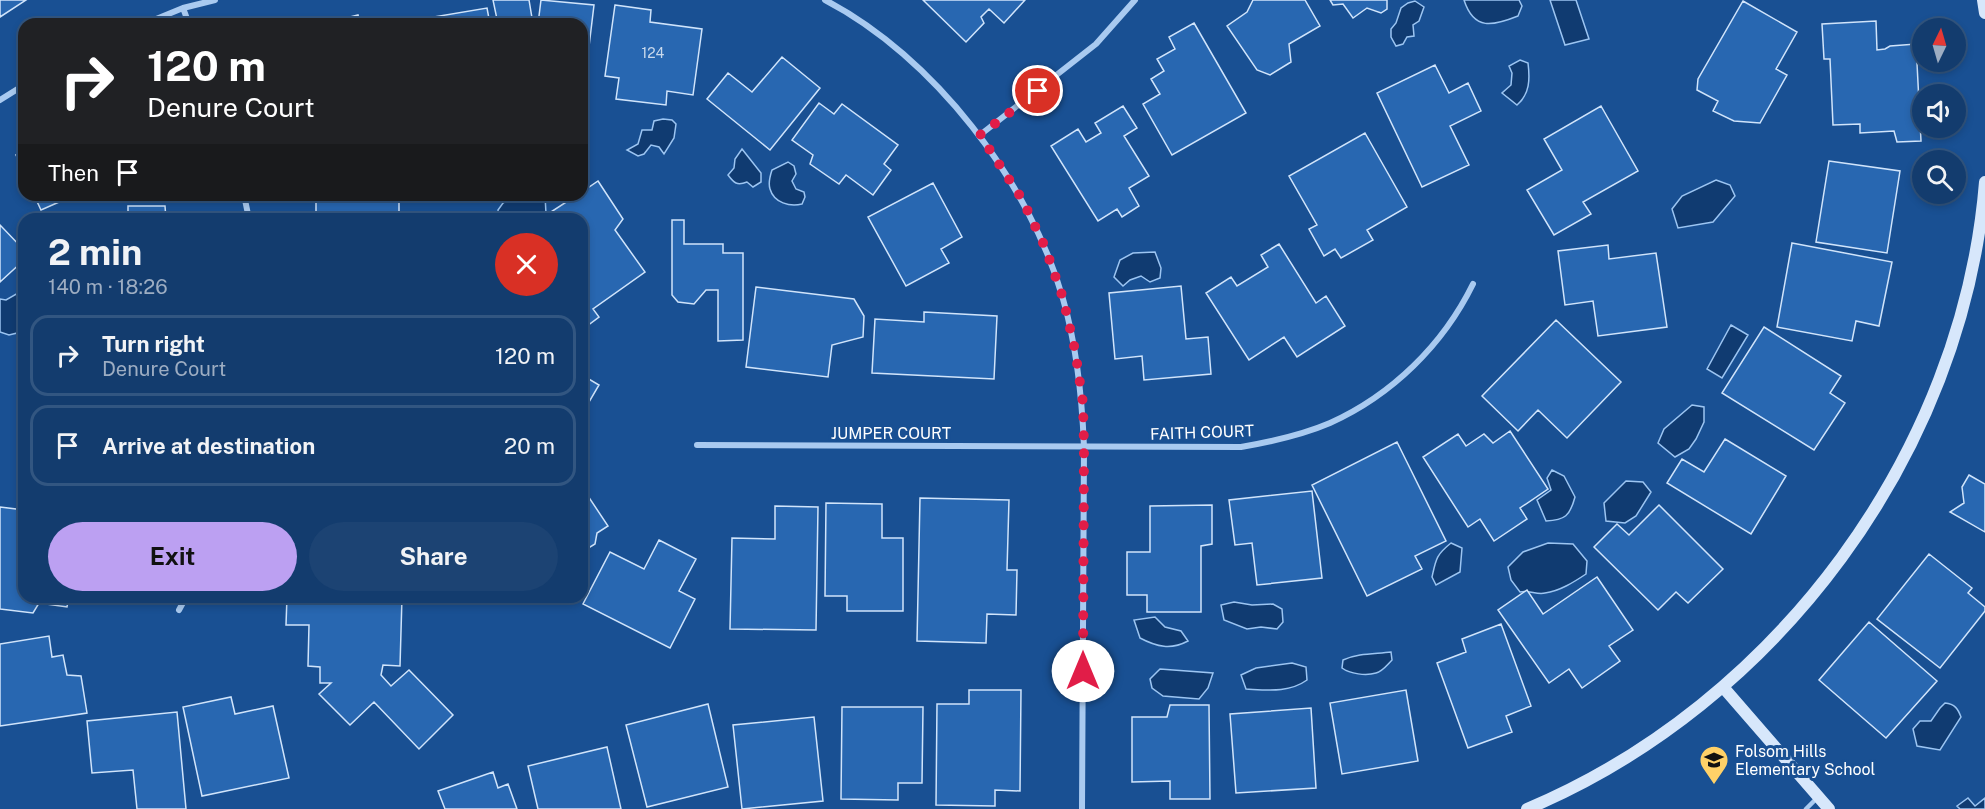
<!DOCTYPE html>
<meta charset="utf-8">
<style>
body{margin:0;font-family:"Public Sans",sans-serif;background:#1c4373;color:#f1f3f6;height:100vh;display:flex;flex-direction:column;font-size:22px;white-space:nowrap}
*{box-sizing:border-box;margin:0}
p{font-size:20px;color:#9dadc2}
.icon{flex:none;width:33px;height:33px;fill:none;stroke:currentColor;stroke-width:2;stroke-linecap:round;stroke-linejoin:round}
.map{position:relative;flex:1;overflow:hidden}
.details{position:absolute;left:18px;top:213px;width:570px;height:390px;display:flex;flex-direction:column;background:#133c6e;border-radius:18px;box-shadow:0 3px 9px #0003,0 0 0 2px #325681}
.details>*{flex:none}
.guide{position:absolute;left:18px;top:18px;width:570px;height:183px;border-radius:18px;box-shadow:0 3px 9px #0003,0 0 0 2px #325681;background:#202124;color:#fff;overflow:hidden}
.needle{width:39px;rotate:5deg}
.buttons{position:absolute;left:1912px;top:18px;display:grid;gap:12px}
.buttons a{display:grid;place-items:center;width:54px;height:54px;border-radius:50%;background:#133c6e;box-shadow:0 3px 9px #0003,0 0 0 2px #325681;font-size:30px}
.pin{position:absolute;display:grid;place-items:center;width:51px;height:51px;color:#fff;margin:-26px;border:3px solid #fff;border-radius:50%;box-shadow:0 2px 6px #0007}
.me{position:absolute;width:66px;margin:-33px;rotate:0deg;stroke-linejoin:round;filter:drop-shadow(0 0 4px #0008)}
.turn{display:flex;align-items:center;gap:21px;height:126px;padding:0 30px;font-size:27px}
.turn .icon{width:78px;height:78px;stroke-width:2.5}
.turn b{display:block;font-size:42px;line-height:51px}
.then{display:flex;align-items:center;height:57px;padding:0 30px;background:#0003;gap:12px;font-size:22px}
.round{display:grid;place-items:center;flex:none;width:63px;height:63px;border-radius:32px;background:#1c4373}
.head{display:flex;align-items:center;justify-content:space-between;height:102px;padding:0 30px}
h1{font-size:36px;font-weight:700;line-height:45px}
.cta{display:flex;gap:12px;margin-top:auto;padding:12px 30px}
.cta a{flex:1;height:69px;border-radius:36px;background:#bca0f2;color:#111;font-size:24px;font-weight:700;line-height:69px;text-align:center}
.cta a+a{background:#1c4373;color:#f1f3f6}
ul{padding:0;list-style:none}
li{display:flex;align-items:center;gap:18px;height:81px;margin:0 12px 9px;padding:0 18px;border:3px solid #325681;border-radius:18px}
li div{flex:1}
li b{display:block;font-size:22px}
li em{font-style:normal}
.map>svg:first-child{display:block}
.water{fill:#103b71;stroke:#9cc5f2;stroke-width:1.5}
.building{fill:#2867b1;stroke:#d0e4fb;stroke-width:1.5}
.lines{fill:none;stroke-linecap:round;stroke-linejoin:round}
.lane{stroke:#a9caf0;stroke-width:4.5}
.street{stroke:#a9caf0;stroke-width:6}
.secondary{stroke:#d7e7fb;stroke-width:12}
.route{stroke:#e11d48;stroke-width:10;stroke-dasharray:0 18}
.labels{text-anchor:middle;stroke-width:6;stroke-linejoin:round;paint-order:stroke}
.number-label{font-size:14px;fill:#c9d9ec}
.street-label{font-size:16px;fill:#fff;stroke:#195093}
.poi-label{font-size:16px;fill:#fff;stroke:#195093;text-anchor:start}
</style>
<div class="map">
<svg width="1985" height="809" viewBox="0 0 1985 809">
<rect width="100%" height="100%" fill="#195093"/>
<path class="water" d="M1464 0H1519L1522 6 1518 16C1493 26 1474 31 1464 0Z
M1550 0H1576L1589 39 1565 45Z
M1415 1 1424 7 1419 21 1413 25 1414 36 1407 37 1403 44 1396 46 1391 37V29L1396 23 1401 8 1408 3Z
M1520 60 1528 63C1530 79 1530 94 1517 105L1502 93 1511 85 1512 73 1509 66Z
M663 119 672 120 676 124 674 138 664 154 659 147 651 145 644 154 638 156 627 150 638 144 642 130H652L654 121Z
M742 149 761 173V182L753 187 747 182C737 186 734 183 728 175L734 168 735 159Z
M788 162 794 166 796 174 792 181 796 189 804 192 805 197 802 204C790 207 774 203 770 189 768 183 770 176 772 170Z
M1716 180 1730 185 1735 196 1713 222 1678 228 1672 209 1682 196Z
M516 195H545L546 214 539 217 531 212H520L517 219H499L498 210 503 203Z
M1155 252 1161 268 1160 278 1150 282 1141 276 1130 280 1123 286 1114 277 1120 260 1133 253Z
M18 293 24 295V322L17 333 9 335 0 332V299L6 300Z
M1731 325 1748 335 1722 378 1707 369Z
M1692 405 1704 407V422L1696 439 1689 449 1675 457 1658 443 1664 429Z
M1552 470 1564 476 1575 497C1570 516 1565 520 1546 521L1537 500 1551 490 1547 478Z
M1626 481 1643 482 1651 492 1636 516 1625 523 1606 521 1604 503Z
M1451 543 1462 548 1460 572 1436 585 1432 577C1436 559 1436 555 1451 543Z
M1548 543 1573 544 1587 561 1586 574C1574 582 1560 591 1545 593 1537 595 1529 590 1520 592L1511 580 1508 567 1523 552Z
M1234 602 1252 605 1273 604 1282 609 1283 622 1277 629 1261 627 1247 629 1224 620 1221 605Z
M1155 617 1165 627 1181 631 1188 641C1171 650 1157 647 1140 638L1134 620Z
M1391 652 1392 660C1387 665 1383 671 1376 673 1366 676 1350 674 1342 668L1343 660C1358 653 1375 654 1391 652Z
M1292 663 1306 667 1307 680C1289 693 1267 690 1246 689L1241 675 1256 668Z
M1160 669 1213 673 1208 688 1199 699 1163 696 1152 688 1150 679Z
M1945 703C1955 704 1958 709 1961 717L1940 750 1917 746 1913 729 1920 721H1931L1940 708Z
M1968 798 1975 806 1985 798V809H1960L1957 806Z"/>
<path class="building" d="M0 0H26L0 17Z
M493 0H529L533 24H498Z
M541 0 594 5 584 88H582V24H538Z
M923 0H1025L1004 23 989 9 981 17 984 23 966 42Z
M1253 0H1305L1320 26 1289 44 1291 62 1270 75 1257 70 1227 26 1247 12Z
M1330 0H1387V9L1381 13 1367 8 1353 18 1343 4 1333 5Z
M1743 1 1797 32 1776 69 1787 75 1760 123 1734 121 1713 111 1718 101 1697 90 1698 79Z
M615 5 651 10 650 22 702 29 693 95 667 91 666 105 616 99 619 78 605 76Z
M487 8 490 24 398 23Z
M358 15 360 24H323Z
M1876 21 1877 50 1885 49 1890 46 1916 44 1921 141 1897 142 1894 131 1860 133V124L1833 125 1830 59H1824L1822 24Z
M1194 23 1246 113 1172 155 1143 104 1160 94 1151 79 1164 71 1157 59 1175 49 1169 37Z
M782 57 820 88 770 150 707 99 728 73 752 92Z
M1435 65 1449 93 1468 83 1481 111 1450 126 1469 165 1422 187 1377 93Z
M819 103 834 114 842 104 898 145 884 164 891 170 873 195 846 175 839 184 810 164 813 155 792 140Z
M1123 106 1137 128 1124 136 1149 176 1129 188 1139 206 1122 217 1117 209 1098 221 1051 146 1078 129 1086 142 1101 133 1095 123Z
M1601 106 1638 171 1583 202 1591 214 1554 235 1527 190 1562 170 1544 139Z
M1365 133 1407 207 1367 230 1373 240 1341 258 1335 249 1324 256 1309 229 1317 225 1289 176Z
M24 152V172L16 155Z
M1829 161 1900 171 1887 253 1816 242Z
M598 181 623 219 615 230 645 272 593 309 599 317 587 326 584 317 582 318V219H540L577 195H582V192Z
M933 183 962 237 941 249 949 263 906 286 868 217Z
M34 195H75L41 210Z
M324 195H399V219H316V197Z
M128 206H165L166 219H128Z
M672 220H684V244H723V253H743V340L718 341V290H706L694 304 678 302 672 295Z
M0 225 24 250V260L0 282Z
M1792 243 1892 262 1879 326 1856 321 1852 341 1777 327Z
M1279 244 1316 303 1326 296 1345 326 1297 357 1284 337 1249 360 1206 293 1231 277 1237 286 1268 267 1261 255Z
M1608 245 1609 259 1656 253 1667 327 1598 336 1593 301 1565 305 1558 251Z
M1181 286 1186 339 1208 337 1211 374 1144 380 1142 356 1115 359 1109 293Z
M756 287 854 299 864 316 863 337 832 345 828 377 746 367Z
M924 312 997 316 994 379 872 373 875 319 924 322Z
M1556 320 1621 382 1567 438 1538 410 1518 431 1482 396Z
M1764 327 1841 376 1830 393 1845 403 1814 450 1722 393Z
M582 375 599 385 582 414Z
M1510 431 1548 489 1520 508 1527 519 1494 541 1480 519 1468 527 1423 457 1458 434 1466 446 1484 434 1493 443Z
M1725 439 1786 476 1751 534 1667 483 1682 459 1704 472Z
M1397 442 1446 541 1415 556 1422 569 1367 596 1312 485Z
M1969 475 1985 484V532L1950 512 1964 503 1962 487Z
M582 487 608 526 597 533 595 544 582 552Z
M1312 491 1322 578 1257 585 1252 543 1235 545 1229 500Z
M920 498 1009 500 1007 570H1017L1016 615 987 614 986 643 917 641Z
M826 503 882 504V538H903V611H847V596H825Z
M1212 505V544L1201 546V612H1147V595H1127V552H1150V506Z
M1659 505 1723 569 1688 603 1676 592 1658 610 1594 547 1617 524 1629 535Z
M775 506 818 507 816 630 730 629 732 538 775 539Z
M0 507 24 510V597H69L67 607 39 603 33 613 0 609Z
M659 540 696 559 679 591 695 599 670 648 583 604 610 552 644 569Z
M1929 554 1972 588 1968 593 1985 607V611L1940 668 1877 619Z
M1597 577 1633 630 1609 646 1620 661 1582 688 1569 669 1549 683 1498 610 1527 590 1543 614Z
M287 597H402L400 666 383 665 381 675 391 686 409 670 453 715 419 749 374 702 350 725 319 694 331 683H320V667L308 666 309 625H286Z
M1869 622 1937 681 1886 738 1819 680Z
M1501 624 1531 706 1506 716 1512 732 1468 748 1437 663 1466 652 1462 639Z
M49 636 52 657 63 655 67 675 81 676 87 713 0 726V644Z
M969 690H1021L1020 791 995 790V806L936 805 937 704H969Z
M1406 690 1418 761 1342 774 1330 703Z
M231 697 235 714 273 706 289 778 202 796 183 707Z
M708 704 728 787 647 807 626 725Z
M1170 705H1209L1210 799H1170V781L1132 782V717H1167Z
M842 707H923L922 783H898V800L841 799Z
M1311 708 1316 788 1236 793 1230 714Z
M177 712 186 809H137L133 770 92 773 87 721Z
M814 717 823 801 742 809 733 725Z
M607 747 621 809H538L528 766Z
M493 772 498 788 508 784 517 809H445L438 791Z"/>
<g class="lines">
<path class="lane" d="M1806 809 1817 798"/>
<path class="street" d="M825 0C933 56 1030 182 1063 299 1077 347 1082 397 1084 447L1082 809
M183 8 189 24
M144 24 183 8 215 0
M0 100 24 85
M980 135 1096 44 1135 0
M244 195 249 219
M697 445 1241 447C1270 442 1302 435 1330 423 1392 395 1443 345 1473 284
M179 610 186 597"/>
<path class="secondary" d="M1983 0 1985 13
M1723 687 1829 809
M1527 809C1777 704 1963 453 1985 182"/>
</g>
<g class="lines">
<path class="route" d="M1038 91 980 135 1022 199 1045 247 1063 298 1075 350 1083 403 1084 447 1083 671"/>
</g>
<defs>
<g id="school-pin" transform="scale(1.5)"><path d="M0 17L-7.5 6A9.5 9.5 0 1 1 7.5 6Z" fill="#ffd168" stroke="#195093"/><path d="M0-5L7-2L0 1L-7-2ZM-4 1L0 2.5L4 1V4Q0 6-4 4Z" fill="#111"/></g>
</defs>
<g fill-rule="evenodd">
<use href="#school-pin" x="1714" y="760"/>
</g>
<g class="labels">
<g class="number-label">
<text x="653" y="58">124</text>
</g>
<g class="street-label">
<text transform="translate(1202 432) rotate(-2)" y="6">FAITH COURT</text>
<text x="891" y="439">JUMPER COURT</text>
</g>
<g class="poi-label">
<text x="1735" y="757">Folsom Hills<tspan x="1735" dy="18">Elementary School</tspan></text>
</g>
</g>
</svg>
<div class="buttons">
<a><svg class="needle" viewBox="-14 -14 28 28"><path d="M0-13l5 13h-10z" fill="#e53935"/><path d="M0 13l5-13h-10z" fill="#9dadc2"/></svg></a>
<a><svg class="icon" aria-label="sound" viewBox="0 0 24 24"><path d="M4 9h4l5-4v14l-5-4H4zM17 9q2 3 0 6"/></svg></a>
<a><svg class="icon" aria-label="search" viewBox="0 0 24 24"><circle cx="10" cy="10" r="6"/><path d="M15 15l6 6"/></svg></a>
</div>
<div class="pin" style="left:1038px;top:91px;background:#d93025"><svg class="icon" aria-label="arrive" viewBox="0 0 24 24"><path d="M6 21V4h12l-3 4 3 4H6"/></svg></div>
<svg class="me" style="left:1083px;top:671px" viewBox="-20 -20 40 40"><circle r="19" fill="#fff"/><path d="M0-13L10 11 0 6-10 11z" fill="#e11d48"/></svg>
<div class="guide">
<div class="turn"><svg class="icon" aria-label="right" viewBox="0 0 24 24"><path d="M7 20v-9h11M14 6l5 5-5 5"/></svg><div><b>120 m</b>Denure Court</div></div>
<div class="then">Then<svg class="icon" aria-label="arrive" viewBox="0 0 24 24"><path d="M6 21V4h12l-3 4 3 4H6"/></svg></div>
</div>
<section class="details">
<div class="head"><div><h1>2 min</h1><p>140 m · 18:26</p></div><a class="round" style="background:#d93025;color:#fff"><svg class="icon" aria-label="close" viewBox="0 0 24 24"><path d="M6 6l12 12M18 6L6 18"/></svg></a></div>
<ul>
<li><svg class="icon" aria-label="right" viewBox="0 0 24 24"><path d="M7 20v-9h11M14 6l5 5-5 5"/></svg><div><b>Turn right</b><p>Denure Court</p></div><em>120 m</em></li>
<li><svg class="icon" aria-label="arrive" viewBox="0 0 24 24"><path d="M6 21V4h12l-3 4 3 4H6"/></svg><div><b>Arrive at destination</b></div><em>20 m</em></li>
</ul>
<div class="cta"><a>Exit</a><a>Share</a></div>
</section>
</div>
